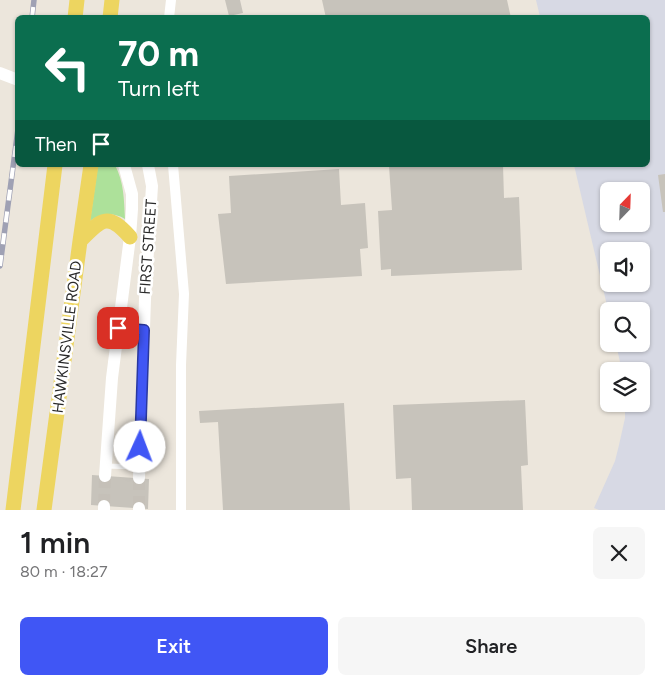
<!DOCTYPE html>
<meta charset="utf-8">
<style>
body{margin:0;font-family:Figtree,sans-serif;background:#f6f6f6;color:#202124;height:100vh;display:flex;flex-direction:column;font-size:19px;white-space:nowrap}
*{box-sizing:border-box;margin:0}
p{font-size:16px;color:#757577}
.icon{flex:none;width:28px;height:28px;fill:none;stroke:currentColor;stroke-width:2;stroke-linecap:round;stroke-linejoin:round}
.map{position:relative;height:510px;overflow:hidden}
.side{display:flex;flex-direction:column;background:#fff;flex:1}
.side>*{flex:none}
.guide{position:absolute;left:15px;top:15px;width:635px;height:152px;border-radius:8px;box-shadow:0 1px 4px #0004;background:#0b6e4f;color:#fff;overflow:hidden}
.needle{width:32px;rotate:23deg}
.buttons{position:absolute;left:600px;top:182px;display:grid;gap:10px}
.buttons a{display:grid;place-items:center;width:50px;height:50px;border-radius:8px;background:#fff;box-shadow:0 1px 4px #0004;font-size:25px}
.pin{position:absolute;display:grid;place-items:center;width:42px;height:42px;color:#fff;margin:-21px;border-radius:10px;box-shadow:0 2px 8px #0006}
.me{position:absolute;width:55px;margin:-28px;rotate:2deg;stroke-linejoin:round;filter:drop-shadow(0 0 4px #0008)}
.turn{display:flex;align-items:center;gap:18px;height:105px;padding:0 20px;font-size:22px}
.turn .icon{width:65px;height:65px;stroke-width:2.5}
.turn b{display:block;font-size:35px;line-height:42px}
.then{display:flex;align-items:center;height:48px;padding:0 20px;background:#0003;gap:10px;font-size:19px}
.round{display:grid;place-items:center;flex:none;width:52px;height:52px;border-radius:8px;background:#f6f6f6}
.overview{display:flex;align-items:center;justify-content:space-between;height:85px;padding:0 20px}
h1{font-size:30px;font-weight:600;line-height:38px}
.cta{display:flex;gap:10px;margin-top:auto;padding:10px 20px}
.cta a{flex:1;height:58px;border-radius:8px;background:#4056f5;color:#fff;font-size:20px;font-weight:600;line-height:58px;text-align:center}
.cta a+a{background:#f6f6f6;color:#202124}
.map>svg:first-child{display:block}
.airport{fill:#d7d9e4;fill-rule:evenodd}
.green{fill:#ade19a}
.building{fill:#c7c3bb}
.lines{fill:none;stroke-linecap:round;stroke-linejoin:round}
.tertiary-tunnel{stroke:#c5c0b8;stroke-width:12;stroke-dasharray:12 6;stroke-linecap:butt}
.service{stroke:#fff;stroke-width:5}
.minor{stroke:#fff;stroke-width:10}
.tertiary{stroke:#fff;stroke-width:12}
.primary{stroke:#edd560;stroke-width:15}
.rail-casing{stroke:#9fa1b4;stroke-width:5.5}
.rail{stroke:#fff;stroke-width:4;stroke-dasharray:11;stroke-linecap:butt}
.route-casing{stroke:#2a389f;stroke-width:12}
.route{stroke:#4056f5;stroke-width:9}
.labels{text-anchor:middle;stroke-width:5;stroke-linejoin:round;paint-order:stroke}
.street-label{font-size:15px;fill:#2a2a2a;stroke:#fff}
</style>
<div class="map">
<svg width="665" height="510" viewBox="0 0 665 510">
<rect width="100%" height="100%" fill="#ece6dc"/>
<path class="airport" d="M536 0H665V510H599L594 508 615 461 619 445 625 418V404H641V371H622L616 344H641V311H609V314L574 165H648V18L540 17ZM609 191H641V224H609ZM609 251H641V284H609Z"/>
<path class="green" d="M98 165H115C124 182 124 200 125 219 113 212 101 213 90 221Z"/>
<path class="building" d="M225 0H240L243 13 229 16Z
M322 0H507L511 18H326Z
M409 165H503L504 198 519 197 522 270 391 276V269L381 270 378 211 392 210 389 166Z
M339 169 341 205 365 203 368 248 360 249 362 276 226 284 218 214 231 213 229 176Z
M665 174V212H663L658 175Z
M525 400 528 465 521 466 523 510H412L411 478 396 479 393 405Z
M344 403 350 510H223L218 422 200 423 199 411Z
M92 475 149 479 148 509 91 505Z"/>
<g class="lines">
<path class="tertiary-tunnel" d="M104 506 105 476
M139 508V478"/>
<path class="service" d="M120 328 143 330
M106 466 138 467"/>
<path class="minor" d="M169 18 171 0
M173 165 184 294 181 365V510"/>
<path class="tertiary" d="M0 73 18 80
M105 476 112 378 130 237 132 209V194L124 165
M139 478 145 299 152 186 148 165
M104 506V510
M139 508V510"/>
<path class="primary" d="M75 18 77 0
M110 18 112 0
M80 241C101 220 107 211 130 237
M13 510 55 165
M44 510 80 241 91 165"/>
<g class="rail-casing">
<path id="rail" d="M32 18 34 0
M0 266 18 129"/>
</g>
<use href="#rail" class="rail"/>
</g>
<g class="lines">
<g class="route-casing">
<path id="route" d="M118 328 144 330 140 447"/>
</g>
<use href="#route" class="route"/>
</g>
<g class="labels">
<g class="street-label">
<text transform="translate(148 247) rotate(-86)" y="5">FIRST STREET</text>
<text transform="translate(67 337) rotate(-83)" y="5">HAWKINSVILLE ROAD</text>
</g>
</g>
</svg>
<div class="buttons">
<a><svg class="needle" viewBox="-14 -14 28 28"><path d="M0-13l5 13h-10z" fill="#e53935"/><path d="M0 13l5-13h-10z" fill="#757577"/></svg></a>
<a><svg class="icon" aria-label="sound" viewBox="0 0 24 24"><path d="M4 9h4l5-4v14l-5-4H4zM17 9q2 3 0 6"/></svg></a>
<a><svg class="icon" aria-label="search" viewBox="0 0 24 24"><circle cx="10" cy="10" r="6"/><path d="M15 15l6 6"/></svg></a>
<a><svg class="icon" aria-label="layers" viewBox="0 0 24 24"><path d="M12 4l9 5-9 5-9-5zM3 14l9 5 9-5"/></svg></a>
</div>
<div class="pin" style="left:118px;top:328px;background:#d93025"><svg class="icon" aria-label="arrive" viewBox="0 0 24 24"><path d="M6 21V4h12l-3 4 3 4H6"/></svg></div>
<svg class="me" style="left:140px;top:447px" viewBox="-20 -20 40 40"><circle r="19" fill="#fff"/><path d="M0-13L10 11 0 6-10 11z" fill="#4056f5"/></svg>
<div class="guide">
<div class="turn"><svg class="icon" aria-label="left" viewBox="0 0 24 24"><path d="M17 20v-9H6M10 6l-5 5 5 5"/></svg><div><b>70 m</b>Turn left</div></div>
<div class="then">Then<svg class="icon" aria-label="arrive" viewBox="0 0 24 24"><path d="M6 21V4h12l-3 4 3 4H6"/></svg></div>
</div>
</div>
<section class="side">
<div class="overview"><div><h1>1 min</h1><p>80 m · 18:27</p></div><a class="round"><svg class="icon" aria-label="close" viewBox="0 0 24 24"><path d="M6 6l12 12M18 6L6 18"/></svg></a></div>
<div class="cta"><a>Exit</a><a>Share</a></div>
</section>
